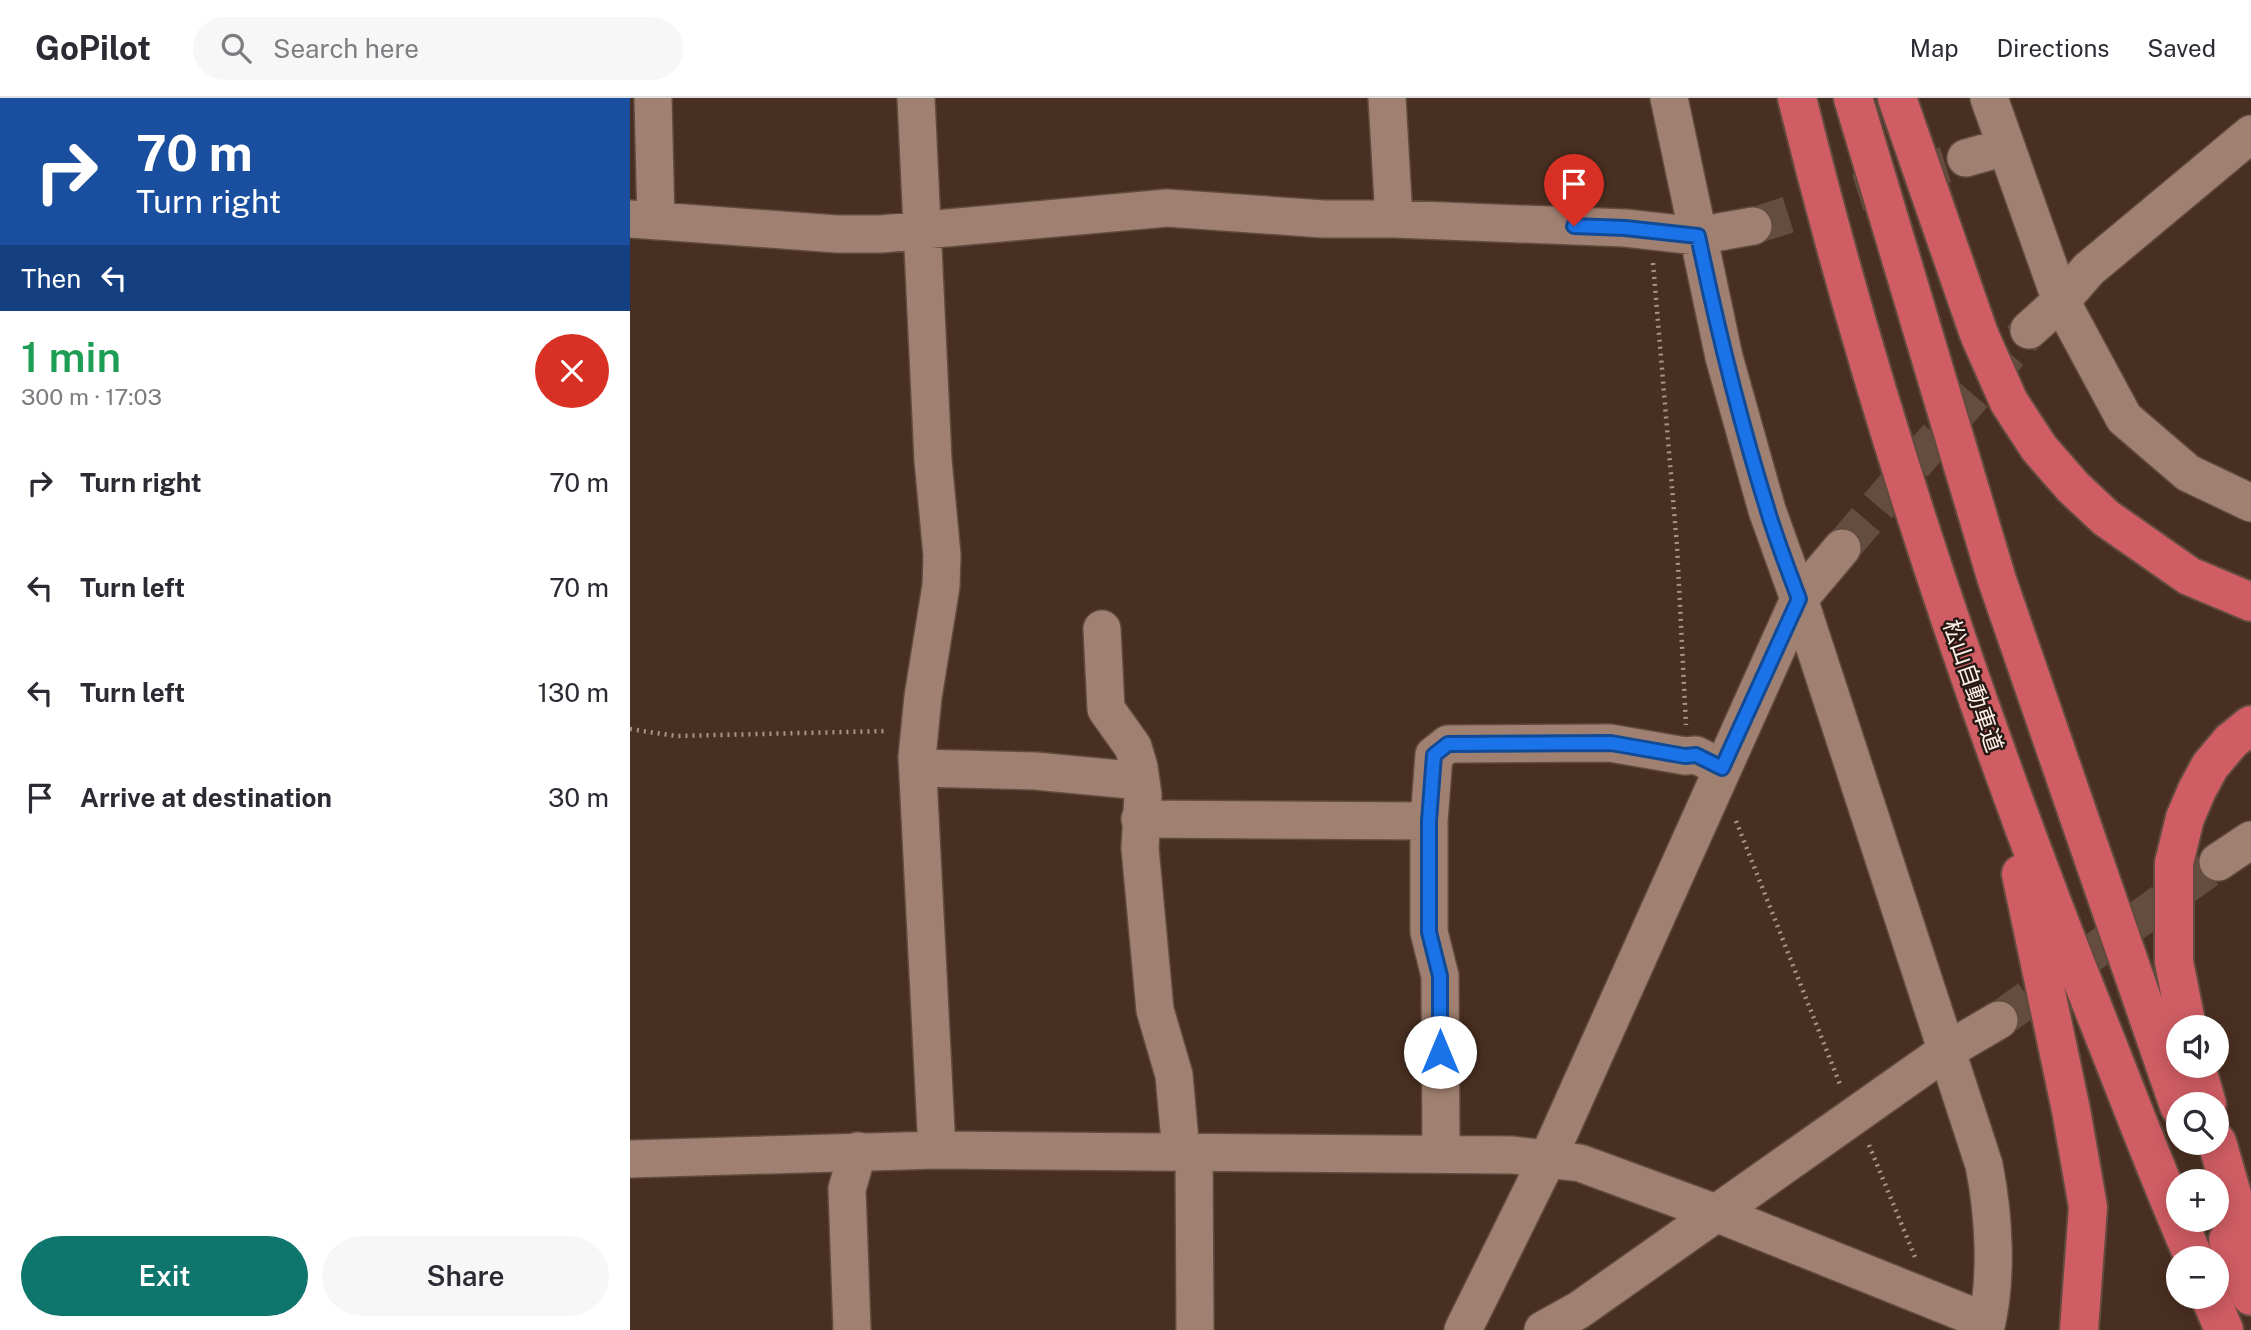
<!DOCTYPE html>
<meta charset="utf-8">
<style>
body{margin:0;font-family:"Public Sans","Noto Sans JP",sans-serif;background:#f7f7f7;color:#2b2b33;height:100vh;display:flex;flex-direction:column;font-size:26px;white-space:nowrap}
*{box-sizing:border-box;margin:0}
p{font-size:23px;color:#7c7c81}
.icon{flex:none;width:38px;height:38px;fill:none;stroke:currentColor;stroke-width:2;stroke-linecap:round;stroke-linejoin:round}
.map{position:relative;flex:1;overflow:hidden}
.side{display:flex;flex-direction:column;background:#fff;width:630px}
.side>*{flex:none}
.guide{background:#1a4fa0;color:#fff;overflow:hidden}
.controls{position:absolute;left:1536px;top:917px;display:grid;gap:14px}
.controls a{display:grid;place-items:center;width:63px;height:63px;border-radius:50%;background:#fff;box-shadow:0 4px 18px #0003;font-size:35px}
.pin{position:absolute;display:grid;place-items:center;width:60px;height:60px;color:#fff;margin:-72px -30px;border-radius:50% 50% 50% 0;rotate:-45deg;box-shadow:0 0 7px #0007}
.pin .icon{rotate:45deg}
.me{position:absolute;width:77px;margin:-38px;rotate:0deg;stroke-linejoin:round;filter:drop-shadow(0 0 5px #0008)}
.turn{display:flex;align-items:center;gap:24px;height:147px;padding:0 21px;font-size:32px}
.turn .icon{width:91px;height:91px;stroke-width:2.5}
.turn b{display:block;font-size:49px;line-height:60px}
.then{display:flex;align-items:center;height:66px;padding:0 21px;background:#0003;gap:14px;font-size:26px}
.round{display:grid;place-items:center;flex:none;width:74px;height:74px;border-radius:37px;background:#f7f7f7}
.summary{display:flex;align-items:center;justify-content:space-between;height:119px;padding:0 21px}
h1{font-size:42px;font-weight:600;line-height:52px;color:#1e9e55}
.cta{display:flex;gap:14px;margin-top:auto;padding:14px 21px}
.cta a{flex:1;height:80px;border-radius:42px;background:#0f766e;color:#fff;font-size:28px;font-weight:600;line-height:80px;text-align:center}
.cta a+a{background:#f7f7f7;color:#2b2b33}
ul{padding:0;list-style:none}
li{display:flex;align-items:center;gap:21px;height:105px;padding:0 21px}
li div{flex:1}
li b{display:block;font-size:26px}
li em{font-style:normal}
header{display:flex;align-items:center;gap:42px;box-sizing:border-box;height:98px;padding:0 35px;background:#fff;border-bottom:2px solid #e1e1e2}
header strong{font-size:33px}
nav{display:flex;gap:38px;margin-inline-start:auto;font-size:24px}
.search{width:490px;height:63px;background:#f7f7f7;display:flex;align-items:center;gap:18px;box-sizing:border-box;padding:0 24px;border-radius:38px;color:#7c7c81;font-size:26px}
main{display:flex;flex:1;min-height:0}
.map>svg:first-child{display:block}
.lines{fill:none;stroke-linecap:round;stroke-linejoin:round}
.minor-tunnel{stroke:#644c3f;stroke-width:37;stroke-dasharray:37 18;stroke-linecap:butt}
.minor-casing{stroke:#614b3f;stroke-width:40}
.highway-casing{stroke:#614b3f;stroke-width:42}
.path{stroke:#a79489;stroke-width:4.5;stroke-dasharray:2 5;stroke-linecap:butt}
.minor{stroke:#a08070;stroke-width:37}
.highway{stroke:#d05d64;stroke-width:38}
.route-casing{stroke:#114b97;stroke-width:18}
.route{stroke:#1a73e8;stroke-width:12}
.labels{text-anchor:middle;stroke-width:5;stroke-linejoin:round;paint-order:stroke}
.street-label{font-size:23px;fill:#fff1ea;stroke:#271a14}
</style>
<header>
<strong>GoPilot</strong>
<div class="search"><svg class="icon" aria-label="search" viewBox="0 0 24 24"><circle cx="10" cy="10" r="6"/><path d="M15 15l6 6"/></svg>Search here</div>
<nav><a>Map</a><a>Directions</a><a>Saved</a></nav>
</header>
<main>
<section class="side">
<div class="guide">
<div class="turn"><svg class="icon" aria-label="right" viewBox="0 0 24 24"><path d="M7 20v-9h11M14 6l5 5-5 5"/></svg><div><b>70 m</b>Turn right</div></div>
<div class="then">Then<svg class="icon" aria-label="left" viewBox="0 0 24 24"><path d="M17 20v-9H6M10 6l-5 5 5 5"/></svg></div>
</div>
<div class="summary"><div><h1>1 min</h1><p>300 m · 17:03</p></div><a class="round" style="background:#d93025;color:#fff"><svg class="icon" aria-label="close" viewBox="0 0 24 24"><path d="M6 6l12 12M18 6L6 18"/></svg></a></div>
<ul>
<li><svg class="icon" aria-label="right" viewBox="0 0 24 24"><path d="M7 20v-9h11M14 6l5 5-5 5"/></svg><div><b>Turn right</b></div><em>70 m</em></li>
<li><svg class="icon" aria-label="left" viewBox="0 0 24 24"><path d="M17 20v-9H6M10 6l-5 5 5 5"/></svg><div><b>Turn left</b></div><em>70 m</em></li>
<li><svg class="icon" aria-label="left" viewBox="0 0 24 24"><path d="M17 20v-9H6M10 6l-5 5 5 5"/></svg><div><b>Turn left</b></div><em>130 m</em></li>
<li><svg class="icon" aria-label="arrive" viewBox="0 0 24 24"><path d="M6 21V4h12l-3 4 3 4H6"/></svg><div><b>Arrive at destination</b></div><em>30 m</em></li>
</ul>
<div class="cta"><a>Exit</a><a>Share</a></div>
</section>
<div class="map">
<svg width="1621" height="1232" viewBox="0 0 1621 1232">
<rect width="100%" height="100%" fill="#492f21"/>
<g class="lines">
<path class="minor-tunnel" d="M1123 128 1336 60
M1212 450 1399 232
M1369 922 1588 764"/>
<g class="minor-casing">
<path id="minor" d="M23 0 26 123
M286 0 303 362 312 457 311 488 293 599 287 659 307 1052 883 1057 950 1065 1086 1115 1357 1224
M757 0 764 121
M1039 0 1094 259 1137 412 1169 501 1354 1067C1364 1117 1368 1182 1355 1232
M1359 0 1431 203 1494 320 1558 375 1621 405
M1336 60 1375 49
M0 121 207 136H251L537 110 693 121H764L995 130 1067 138 1123 128
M1399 232 1431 203 1459 171 1621 36
M472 531 476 611 503 649 509 669 513 697 510 750 525 912 544 977 551 1054
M288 670 405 673 511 683
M510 721 799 723
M1588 764 1621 742
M564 1054 565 1232
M811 1056 810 878 799 834V723L804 657 818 646 980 645 1055 658 1066 657 1092 670
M0 1061 307 1052
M222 1232 217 1091 228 1053
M833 1232 918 1060 1169 501 1212 450
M913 1232 949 1212 1316 953 1369 922"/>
</g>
<g class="highway-casing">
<path id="highway" d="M1167 0C1244 313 1348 620 1467 920 1499 1000 1529 1081 1564 1160
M1223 0 1367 482 1549 1008
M1267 0 1349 236 1379 304 1409 350 1443 389 1476 420 1559 478 1621 504
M1391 776 1441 1012 1458 1109 1449 1232
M1557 929 1544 864V765L1555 720 1567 692 1580 668 1601 643 1621 627
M1566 968 1577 1006
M1587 1044 1621 1162
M1598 1142 1621 1198
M1580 1199 1594 1232"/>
</g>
<path class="path" d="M1023 165 1047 448 1056 627
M0 631 46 638 257 633
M1106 723 1211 989
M1239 1047 1285 1159"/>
<use href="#minor" class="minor"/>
<use href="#highway" class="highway"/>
</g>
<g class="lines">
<g class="route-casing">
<path id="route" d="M810 954V878L799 834V723L804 657 818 646 981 645 1055 658 1066 657 1092 670 1169 501C1158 471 1146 441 1137 410 1109 320 1087 229 1068 138L995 130 944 128"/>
</g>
<use href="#route" class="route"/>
</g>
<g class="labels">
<g class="street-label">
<text transform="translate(1343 588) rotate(71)" y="8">松山自動車道</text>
</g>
</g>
</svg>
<div class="controls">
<a><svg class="icon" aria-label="sound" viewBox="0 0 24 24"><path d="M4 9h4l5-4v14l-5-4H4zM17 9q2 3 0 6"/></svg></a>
<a><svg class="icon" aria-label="search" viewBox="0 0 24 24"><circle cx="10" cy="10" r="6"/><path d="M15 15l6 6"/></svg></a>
<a>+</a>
<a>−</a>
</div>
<div class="pin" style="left:944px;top:128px;background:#d93025"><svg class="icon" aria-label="arrive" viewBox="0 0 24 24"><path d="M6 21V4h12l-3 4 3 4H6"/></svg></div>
<svg class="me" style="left:810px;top:954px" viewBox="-20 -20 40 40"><circle r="19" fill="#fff"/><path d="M0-13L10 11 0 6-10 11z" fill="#1a73e8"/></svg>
</div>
</main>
